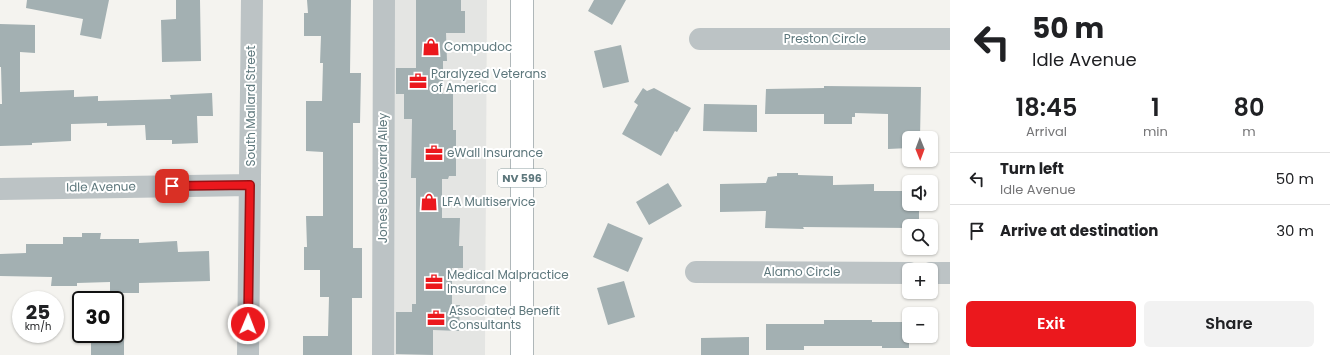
<!DOCTYPE html>
<meta charset="utf-8">
<style>
body{margin:0;font-family:Poppins,sans-serif;background:#f2f2f2;color:#202124;height:100vh;display:flex;flex-direction:column;font-size:15px;white-space:nowrap}
*{box-sizing:border-box;margin:0}
p{font-size:13px;color:#757577}
.icon{flex:none;width:22px;height:22px;fill:none;stroke:currentColor;stroke-width:2;stroke-linecap:round;stroke-linejoin:round}
.map{position:relative;flex:1;overflow:hidden}
.side{display:flex;flex-direction:column;background:#fff;width:380px}
.side>*{flex:none}
.banner{background:#fff;color:#202124;overflow:hidden}
.needle{width:26px;rotate:179deg}
.tools{position:absolute;left:902px;top:131px;display:grid;gap:8px}
.tools a{display:grid;place-items:center;width:36px;height:36px;border-radius:6px;background:#fff;box-shadow:0 1px 3px #0004;font-size:20px}
.speed{position:absolute;left:12px;top:291px;display:flex;gap:8px;font-size:20px;font-weight:700;text-align:center}
.speed>*{display:grid;place-content:center;width:52px;height:52px;border-radius:50%;background:#fff;box-shadow:0 1px 3px #0004;line-height:1}
.speed small{font-size:10px;font-weight:400}
.speed .limit{border:2px solid #111;border-radius:6px;background:#fff;color:#111}
.pin{position:absolute;display:grid;place-items:center;width:34px;height:34px;color:#fff;margin:-17px;border-radius:8px;box-shadow:0 2px 6px #0006}
.me{position:absolute;width:44px;margin:-22px;rotate:1deg;stroke-linejoin:round;filter:drop-shadow(0 0 3px #0008)}
.turn{display:flex;align-items:center;gap:14px;height:84px;padding:0 16px;font-size:18px}
.turn .icon{width:52px;height:52px;stroke-width:2.5}
.turn b{display:block;font-size:28px;line-height:34px}
.eta{display:flex;justify-content:space-evenly;align-items:center;height:68px;text-align:center}
.eta b{font-size:24px;font-weight:600;line-height:28px}
.action{display:flex;gap:8px;margin-top:auto;padding:8px 16px}
.action a{flex:1;height:46px;border-radius:6px;background:#eb181d;color:#fff;font-size:16px;font-weight:600;line-height:46px;text-align:center}
.action a+a{background:#f2f2f2;color:#202124}
ul{padding:0;list-style:none}
li{display:flex;align-items:center;gap:12px;height:52px;padding:0 16px;border-top:1px solid #e0e0e0}
li div{flex:1}
li b{display:block;font-size:15px}
li em{font-style:normal}
main{display:flex;flex:1;min-height:0}
.map>svg:first-child{display:block}
.built{fill:#e4e5e3}
.building{fill:#a3b0b2}
.lines{fill:none;stroke-linecap:round;stroke-linejoin:round}
.major-casing{stroke:#afb7b9;stroke-width:24}
.minor{stroke:#bcc3c5;stroke-width:22}
.major{stroke:#fff;stroke-width:22}
.route-casing{stroke:#991013;stroke-width:10}
.route{stroke:#eb181d;stroke-width:7}
.labels{text-anchor:middle;stroke-width:4;stroke-linejoin:round;paint-order:stroke}
.shield{fill:#fff;stroke:#8ea0a3;stroke-width:1}
.shield-label{font-size:11px;font-weight:bold;fill:#5d777c}
.street-label{font-size:12px;fill:#5d777c;stroke:#fff}
.poi-label{font-size:12px;fill:#5d777c;stroke:#fff;text-anchor:start}
</style>
<main>
<div class="map">
<svg width="950" height="355" viewBox="0 0 950 355">
<rect width="100%" height="100%" fill="#f4f3ef"/>
<path class="built" d="M392 0H487L485 355H392Z"/>
<path class="building" d="M27 0H109L101 39 80 35 83 19 26 8Z
M176 0H200L201 61 162 62 161 20 176 19Z
M307 0H351L350 73H361L360 123H353V248H362V298H352V355H303V336H328L329 297H320V270H304V247H307L306 216H323V152L306 151V101H322L323 63H320L321 36H304V13H308Z
M416 0H461V11H465V33H446L447 61H443V94H453V130H456V176H449L448 179H442V218H460L459 246H463V268H452V305H460L459 331 433 330V355L396 354V312H412V304H416V178H411L412 119H404V94H396V68H416Z
M594 0H626L612 25 588 11Z
M0 24 35 25V53L20 52V92L74 90V97L98 96V101L171 99 170 95 212 93 213 116H197L198 143 172 144V140H146L145 125 107 126V123L71 124V141L32 143V145L0 146V104H2L1 67H0Z
M621 45 629 82 603 88 594 51Z
M824 86 921 87 920 138H909V148L888 149V114L855 113V117H852V124H824V114H765L766 89 824 88Z
M643 88 647 91 654 88 691 108 677 132 675 131 661 156 622 134 638 105 634 102Z
M704 104 757 105V132L703 131Z
M777 173H798V175L833 176V185L874 184V191H909V204H914V208L919 207V226H909V228L803 227 804 229 765 228 766 211 720 212V184L766 183 768 177 777 176Z
M668 183 682 206 649 225 636 202Z
M608 223 643 238 628 272 593 257Z
M82 233H101L100 239H139V243L177 241 178 252 209 251 210 281 139 283V293H110V282L77 283V286H51L52 277 0 276V254L26 253V244H63V237H82Z
M624 281 635 317 608 325 597 288Z
M824 320H872V322H909V348H882V346H804V350H766V324H824Z
M91 334H124V355H91Z
M749 337V355H701V338Z"/>
<g class="lines">
<g class="major-casing">
<path id="major" d="M522 355V0"/>
</g>
<path class="minor" d="M700 39H950
M0 189 250 185
M696 272 909 273
M931 273H950
M248 355 252 0
M383 355 384 0"/>
<use href="#major" class="major"/>
</g>
<g class="lines">
<g class="route-casing">
<path id="route" d="M172 186 250 185 248 324"/>
</g>
<use href="#route" class="route"/>
</g>
<defs>
<g id="shop-bare" transform="scale(1.38)"><path d="M-5-2.5h2.3a2.7 3.5 0 0 1 5.4 0H5L5.5 6h-11ZM-1.5-2.5h3a1.5 2.3 0 0 0-3 0Z" fill="#eb181d" stroke="#fff" stroke-width="2.5" paint-order="stroke"/></g>
<g id="office-bare" transform="scale(1.38)"><path d="M-6-3h4V-5.5h4V-3h4V5H-6ZM-1-4.5V-3h2v-1.5ZM-6 0V1H6V0Z" fill="#eb181d" stroke="#fff" stroke-width="2.5" paint-order="stroke"/></g>
</defs>
<g fill-rule="evenodd">
<use href="#shop-bare" x="431" y="47"/>
<use href="#office-bare" x="418" y="81"/>
<use href="#office-bare" x="434" y="153"/>
<use href="#shop-bare" x="429" y="202"/>
<use href="#office-bare" x="434" y="282"/>
<use href="#office-bare" x="436" y="318"/>
</g>
<g class="labels">
<rect class="shield" x="498" y="169" width="48" height="18" rx="3"/>
<g class="shield-label">
<text x="522" y="182">NV 596</text>
</g>
<g class="street-label">
<text x="825" y="43">Preston Circle</text>
<text transform="translate(251 106) rotate(-90)" y="4">South Mallard Street</text>
<text transform="translate(383 178) rotate(-90)" y="4">Jones Boulevard Alley</text>
<text transform="translate(101 187) rotate(-1)" y="4">Idle Avenue</text>
<text x="802" y="276">Alamo Circle</text>
</g>
<g class="poi-label">
<text x="444" y="51">Compudoc</text>
<text x="431" y="78">Paralyzed Veterans<tspan x="431" dy="14">of America</tspan></text>
<text x="447" y="157">eWall Insurance</text>
<text x="442" y="206">LFA Multiservice</text>
<text x="447" y="279">Medical Malpractice<tspan x="447" dy="14">Insurance</tspan></text>
<text x="449" y="315">Associated Benefit<tspan x="449" dy="14">Consultants</tspan></text>
</g>
</g>
</svg>
<div class="tools">
<a><svg class="needle" viewBox="-14 -14 28 28"><path d="M0-13l5 13h-10z" fill="#e53935"/><path d="M0 13l5-13h-10z" fill="#757577"/></svg></a>
<a><svg class="icon" aria-label="sound" viewBox="0 0 24 24"><path d="M4 9h4l5-4v14l-5-4H4zM17 9q2 3 0 6"/></svg></a>
<a><svg class="icon" aria-label="search" viewBox="0 0 24 24"><circle cx="10" cy="10" r="6"/><path d="M15 15l6 6"/></svg></a>
<a>+</a>
<a>−</a>
</div>
<div class="speed"><div>25<small>km/h</small></div><div class="limit">30</div></div>
<div class="pin" style="left:172px;top:186px;background:#d93025"><svg class="icon" aria-label="arrive" viewBox="0 0 24 24"><path d="M6 21V4h12l-3 4 3 4H6"/></svg></div>
<svg class="me" style="left:248px;top:324px" viewBox="-20 -20 40 40"><circle r="17" fill="#eb181d" stroke="#fff" stroke-width="3"/><path d="M0-11L8 9 0 5-8 9z" fill="#fff"/></svg>
</div>
<section class="side">
<div class="banner">
<div class="turn"><svg class="icon" aria-label="left" viewBox="0 0 24 24"><path d="M17 20v-9H6M10 6l-5 5 5 5"/></svg><div><b>50 m</b>Idle Avenue</div></div>
</div>
<div class="eta">
<div><b>18:45</b><p>Arrival</p></div>
<div><b>1</b><p>min</p></div>
<div><b>80</b><p>m</p></div>
</div>
<ul>
<li><svg class="icon" aria-label="left" viewBox="0 0 24 24"><path d="M17 20v-9H6M10 6l-5 5 5 5"/></svg><div><b>Turn left</b><p>Idle Avenue</p></div><em>50 m</em></li>
<li><svg class="icon" aria-label="arrive" viewBox="0 0 24 24"><path d="M6 21V4h12l-3 4 3 4H6"/></svg><div><b>Arrive at destination</b></div><em>30 m</em></li>
</ul>
<div class="action"><a>Exit</a><a>Share</a></div>
</section>
</main>
